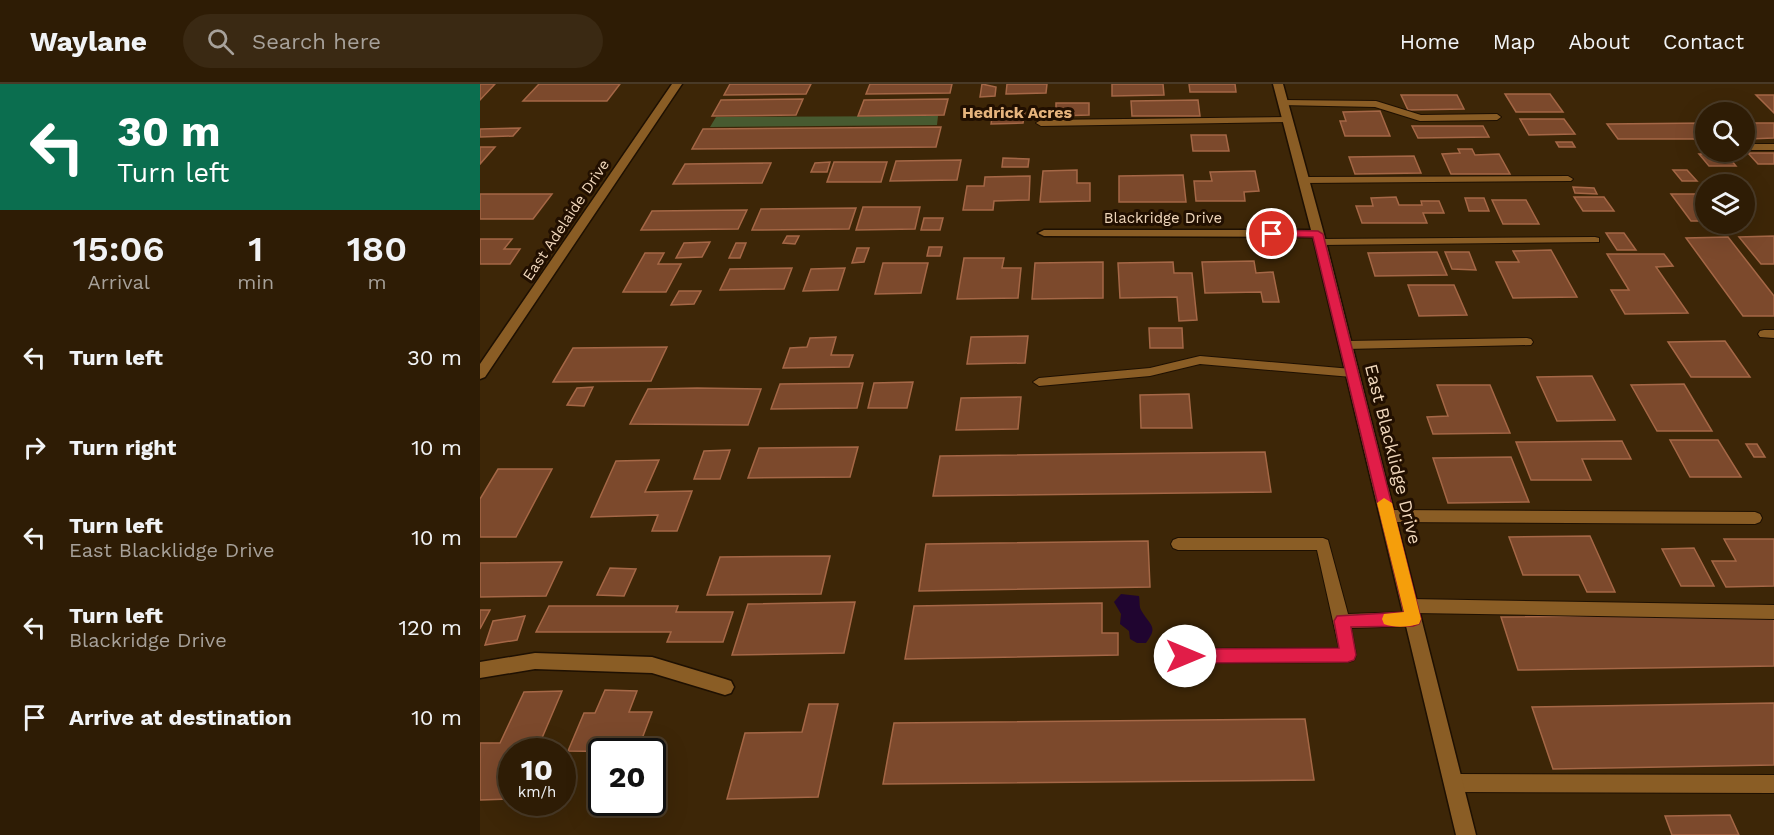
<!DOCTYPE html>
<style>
body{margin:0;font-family:"Work Sans",sans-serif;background:#3a2913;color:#f1f3f6;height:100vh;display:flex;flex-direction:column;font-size:22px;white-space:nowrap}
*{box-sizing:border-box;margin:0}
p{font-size:20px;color:#a7a19a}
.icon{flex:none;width:33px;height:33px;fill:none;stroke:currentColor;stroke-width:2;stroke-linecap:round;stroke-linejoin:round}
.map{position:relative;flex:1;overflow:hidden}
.panel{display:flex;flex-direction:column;background:#2e1c05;width:480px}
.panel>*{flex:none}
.top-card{background:#0b6e4f;color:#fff;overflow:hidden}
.tools{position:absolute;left:1215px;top:18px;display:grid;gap:12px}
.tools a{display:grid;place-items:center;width:60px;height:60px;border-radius:50%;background:#2e1c05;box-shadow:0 6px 24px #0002,0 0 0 2px #493a27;font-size:30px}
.speed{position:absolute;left:18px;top:654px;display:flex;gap:12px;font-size:30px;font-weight:700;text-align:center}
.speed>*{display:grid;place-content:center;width:78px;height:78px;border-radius:50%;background:#2e1c05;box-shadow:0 6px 24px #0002,0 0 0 2px #493a27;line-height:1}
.speed small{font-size:15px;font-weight:400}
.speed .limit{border:3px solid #111;border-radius:9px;background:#fff;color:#111}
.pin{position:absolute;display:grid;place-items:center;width:51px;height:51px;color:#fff;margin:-26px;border:3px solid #fff;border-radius:50%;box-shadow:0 2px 6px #0007}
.me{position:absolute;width:66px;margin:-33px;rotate:90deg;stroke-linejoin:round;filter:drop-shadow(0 0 4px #0008)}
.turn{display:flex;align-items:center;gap:21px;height:126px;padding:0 18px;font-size:27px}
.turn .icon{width:78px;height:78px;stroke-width:2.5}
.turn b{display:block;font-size:42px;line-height:51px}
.eta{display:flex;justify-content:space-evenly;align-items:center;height:102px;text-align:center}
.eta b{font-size:36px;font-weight:600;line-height:42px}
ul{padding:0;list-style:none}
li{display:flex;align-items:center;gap:18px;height:90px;padding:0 18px}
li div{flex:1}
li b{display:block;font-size:22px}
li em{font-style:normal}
header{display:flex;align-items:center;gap:36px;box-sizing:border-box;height:84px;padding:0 30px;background:#2e1c05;border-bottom:2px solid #493a27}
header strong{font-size:28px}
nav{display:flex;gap:33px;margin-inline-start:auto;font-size:21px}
.search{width:420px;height:54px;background:#3a2913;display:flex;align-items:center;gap:15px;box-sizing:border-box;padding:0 21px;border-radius:33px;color:#a7a19a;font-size:22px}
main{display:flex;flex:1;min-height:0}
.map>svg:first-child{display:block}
.green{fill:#475a30}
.water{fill:#200530}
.building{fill:#7c492c;stroke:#a56746;stroke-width:1.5}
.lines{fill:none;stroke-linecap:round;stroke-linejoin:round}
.service-casing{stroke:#1e1002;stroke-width:2}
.minor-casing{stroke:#1e1002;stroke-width:3}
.service{fill:#8a5d25;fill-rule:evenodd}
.minor{fill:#8a5d25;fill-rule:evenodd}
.route{fill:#e11d48;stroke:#92132f;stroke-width:1.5}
.slow{fill:#f59e0b}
.labels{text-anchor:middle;stroke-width:6;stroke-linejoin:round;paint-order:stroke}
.far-street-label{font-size:15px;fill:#efd6ba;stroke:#210f00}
.far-neighbourhood-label{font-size:16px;font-weight:bold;fill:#e6b47d;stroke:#210f00}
.street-label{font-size:18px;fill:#efd6ba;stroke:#210f00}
</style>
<header>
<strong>Waylane</strong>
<div class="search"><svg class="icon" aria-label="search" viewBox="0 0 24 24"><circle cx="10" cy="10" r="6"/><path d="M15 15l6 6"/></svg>Search here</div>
<nav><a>Home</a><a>Map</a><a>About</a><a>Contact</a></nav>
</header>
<main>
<section class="panel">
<div class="top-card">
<div class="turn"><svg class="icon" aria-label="left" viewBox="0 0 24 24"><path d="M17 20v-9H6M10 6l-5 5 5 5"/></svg><div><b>30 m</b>Turn left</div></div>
</div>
<div class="eta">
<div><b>15:06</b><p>Arrival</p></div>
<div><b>1</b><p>min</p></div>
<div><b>180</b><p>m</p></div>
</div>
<ul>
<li><svg class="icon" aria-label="left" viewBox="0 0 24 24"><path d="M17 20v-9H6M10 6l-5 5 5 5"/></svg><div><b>Turn left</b></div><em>30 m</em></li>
<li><svg class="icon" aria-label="right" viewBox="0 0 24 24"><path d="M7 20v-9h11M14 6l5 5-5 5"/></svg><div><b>Turn right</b></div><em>10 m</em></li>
<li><svg class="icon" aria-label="left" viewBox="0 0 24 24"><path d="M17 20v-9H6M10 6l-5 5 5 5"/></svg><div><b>Turn left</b><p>East Blacklidge Drive</p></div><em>10 m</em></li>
<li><svg class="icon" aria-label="left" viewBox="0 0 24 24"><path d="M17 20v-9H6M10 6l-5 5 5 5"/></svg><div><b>Turn left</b><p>Blackridge Drive</p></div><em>120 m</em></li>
<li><svg class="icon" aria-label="arrive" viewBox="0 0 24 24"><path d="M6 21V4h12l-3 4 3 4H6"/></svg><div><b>Arrive at destination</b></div><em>10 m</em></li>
</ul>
</section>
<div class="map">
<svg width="1294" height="751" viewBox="0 0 1294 751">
<rect width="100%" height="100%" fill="#3d2607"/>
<path class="green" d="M458 32 457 41 230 43 236 33Z"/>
<path class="water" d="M641 510 659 512C660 517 659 522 661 526 670 542 679 542 666 559H657L650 555 649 547 640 540 641 530 634 518Z"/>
<path class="building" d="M0 0H15L0 16Z
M59 0H140L127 17H43Z
M250 0H331L326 10 244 11Z
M390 0H472L470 9 386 10Z
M502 0 516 3 515 12 500 13Z
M527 0H567L566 9 526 10Z
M632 0H683L684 11 632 12Z
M709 0H755L756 8H710Z
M1025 10H1070L1083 28H1036Z
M921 11H977L984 25 928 26Z
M1276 11H1294V29Z
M323 15 316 31 232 32 241 16Z
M468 15 464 31 378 32 384 16Z
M718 16 720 32H652L651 17Z
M576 19H609V31L576 32Z
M513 27H545L543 39 511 40Z
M900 27 910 52H865L860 37H866L863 28Z
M1040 35H1084L1095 50 1049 51Z
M1226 39V55H1138L1127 40Z
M1264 39H1294V54L1268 55 1264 51Z
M932 42H1003L1009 53 938 54Z
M461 43 456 63 212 65 223 45Z
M40 44 33 52 0 53V45Z
M711 51H746L749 67H713Z
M1076 58H1092L1095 63H1079Z
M0 63H15L0 80Z
M978 65H992L995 71 1019 70 1030 90H971L962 70 980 69Z
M1268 69H1294V80H1278Z
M1219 70H1246L1256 82H1229Z
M934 72 941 89 875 90 869 73Z
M523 74 549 75 548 83H522Z
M481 76 477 96 410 97 416 77Z
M350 78 347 88H331L335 79Z
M354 78H407L401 98H347Z
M291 79 282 99 193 100 205 80Z
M597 86V99H610V117L560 118 563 87Z
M1193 86H1207L1217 97H1202Z
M775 87 779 107 764 108 765 117H716L714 97H732L730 88Z
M703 91 706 118H639V92Z
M550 92 549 116 514 117 513 126H483L487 102H504L505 93Z
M1093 103 1114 104 1117 110 1095 109Z
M0 110H72L53 135H0Z
M1191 110H1226V137H1211Z
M916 113 919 121H942L941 117H959L964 129H943L947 139H882L876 122H893L891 114Z
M1094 113H1124L1134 127H1103Z
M985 114H1004L1009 127H989Z
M1012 116H1046L1059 140H1023Z
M383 123H440L435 145 376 146Z
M376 124 369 145 272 146 281 125Z
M267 126 258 145 161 146 172 127Z
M444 134H463L460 146H441Z
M1126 149H1144L1156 166H1137Z
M307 152H319L315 160 303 159Z
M1294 152V180H1281L1259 153Z
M1248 153 1294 212V232H1263L1206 154Z
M0 155H32L24 165H40L30 180H0Z
M230 158 222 173 196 174 204 159Z
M256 159H266L260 174H249Z
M449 163H462L460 172H447Z
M377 164H389L384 178 372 179Z
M1071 166 1097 213 1033 214 1016 178H1039L1033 167Z
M957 168 967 191 895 192 888 169Z
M965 168H989L996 186 972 185Z
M165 169H184L178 180H201L186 208H143Z
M1127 170H1184L1193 182 1176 183 1208 229 1145 230 1131 206H1149Z
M484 174H524L522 184H541L538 214 477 215Z
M774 177 776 189 793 188 799 218H783L781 208 725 209 722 178Z
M623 178V214L552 215 555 179Z
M693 178 694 189H712L717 236 699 237 697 213 640 214 638 179Z
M403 179H448L441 209 395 210Z
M312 184 304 205 240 206 250 185Z
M365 184 358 206 323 207 331 185Z
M928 201H974L987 231 939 232Z
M199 207H221L214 220 191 221Z
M669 244H702L703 264H670Z
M548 252 545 279 487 280 491 253Z
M356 253 351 271H373L369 283 303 284 310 264 327 263 330 254Z
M1245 257 1270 293H1211L1188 258Z
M187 263 171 297 73 298 93 264Z
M1112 292 1135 336 1077 337 1057 293Z
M433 298 427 324H388L394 299Z
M383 299 377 324 291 325 300 300Z
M1204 300 1232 347H1177L1151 301Z
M957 301H1010L1030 349 953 350 947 333 968 332Z
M113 303 104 322 87 321 97 304Z
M217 304 281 305 268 341 150 340 168 305Z
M709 310 712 344H661L660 311Z
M541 313 538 345 476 346 481 314Z
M1190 356H1238L1261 393H1210Z
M1142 357 1151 375H1102L1111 396H1051L1036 358Z
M1266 360H1277L1285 373H1274Z
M378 363 370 393 268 394 279 364Z
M250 366 240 395H214L224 367Z
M785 368 791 408 453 412 460 372Z
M1031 373 1049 418 968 419 953 374Z
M179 376 165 408 212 407 197 447H172L178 431 111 433 136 377Z
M18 385H72L36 453H0V415Z
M1110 452 1135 508H1107L1099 491H1043L1029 453Z
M1244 455H1294V502L1246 503 1232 477H1256Z
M668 457 670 503 439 507 446 460Z
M1214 464 1234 502H1201L1182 465Z
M350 472 341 510 227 511 240 473Z
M82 478 66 512 0 513V479Z
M130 484 156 485 144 512 117 511Z
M375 518 364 569 252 571 268 520Z
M622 519V549H638V571L425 575 434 522Z
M69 522H198L196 528H253L243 558H187L191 548H56Z
M0 526H10L0 545Z
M1294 530V582L1038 586 1021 533Z
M45 532 37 556 5 561 13 537Z
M125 606 157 607 149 628H172L157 668 88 667 104 629H115Z
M82 607 56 668H32V715L0 716V659H20L44 608Z
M1294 619V681L1073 685 1052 623Z
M329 620H358L338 713 247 715 265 649 322 648Z
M825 635 834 696 403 700 414 639Z
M1250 731 1259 751H1192L1185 732Z"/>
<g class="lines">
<g class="service-casing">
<path id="service" d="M803 16 896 17 941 31 1017 30 1021 33 1017 36 940 37 895 23 800 21 799 19Z
M808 33 811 34V38L561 42 556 39 561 36Z
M1264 60H1294V66H1264Z
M1088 92 1093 95 1091 97 824 99 819 96 824 93Z
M1115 153 1119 154V158L840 161 835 158 840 155Z
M1284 246H1294V254L1280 253 1278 250 1280 247Z
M1047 254 1051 255 1053 258 1051 261 866 265 860 261 866 257Z
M720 272 872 285 878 289 872 293 720 280 670 292 559 302 553 298 559 294 670 284Z
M908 426 1275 428 1280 430 1282 434 1280 438 1275 440 908 438 903 436 901 432 903 428Z
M698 454H843L848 456 868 530 929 528 925 527 922 522 925 517 930 515 1294 521V535L935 529 939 530 941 535 939 540 933 542 871 544 876 571 874 576 868 578 705 579 699 577 697 572 699 567 705 565 859 564 837 466H698L693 464 691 460 693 456Z
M973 690 1294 691V709L973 708 967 705 964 699 967 693Z"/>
</g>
<g class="minor-casing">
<path id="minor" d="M192 0H202L5 293 0 295V280Z
M793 0H803L844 150 996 751H976L833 153 564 152 558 149 564 146H831Z
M55 569 172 573 245 595 251 597 254 603 251 609 245 611 172 589 55 585 0 594V578Z"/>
</g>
<use href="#service" class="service"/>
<use href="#minor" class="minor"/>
</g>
<path class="route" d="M792 146 838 147 843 150 941 535 939 540 933 542 871 543 876 571 874 576 868 578 705 579 699 577 697 572 699 567 705 565 859 564 854 537 857 532 924 528 833 153 789 152 787 150Z"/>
<path class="slow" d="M904 414 912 419 941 535 939 540C929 543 914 544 904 540L902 535 904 530 924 528 897 419Z"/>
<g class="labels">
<g class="far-street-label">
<text x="683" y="139">Blackridge Drive</text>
<text transform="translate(86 136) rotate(-56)" y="5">East Adelaide Drive</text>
</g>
<g class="far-neighbourhood-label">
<text x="537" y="34">Hedrick Acres</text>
</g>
<g class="street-label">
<text transform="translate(913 370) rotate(76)" y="6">East Blacklidge Drive</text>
</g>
</g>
</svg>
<div class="tools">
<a><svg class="icon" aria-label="search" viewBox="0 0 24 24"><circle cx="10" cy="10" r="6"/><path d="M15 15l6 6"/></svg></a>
<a><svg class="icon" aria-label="layers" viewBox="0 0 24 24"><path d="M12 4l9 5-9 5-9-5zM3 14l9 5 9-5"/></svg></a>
</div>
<div class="speed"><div>10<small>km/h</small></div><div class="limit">20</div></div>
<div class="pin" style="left:792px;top:150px;background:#d93025"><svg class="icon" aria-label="arrive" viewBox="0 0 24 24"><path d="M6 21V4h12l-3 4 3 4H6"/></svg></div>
<svg class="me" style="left:705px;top:572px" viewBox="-20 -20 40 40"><circle r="19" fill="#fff"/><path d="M0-13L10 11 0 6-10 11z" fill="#e11d48"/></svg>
</div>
</main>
